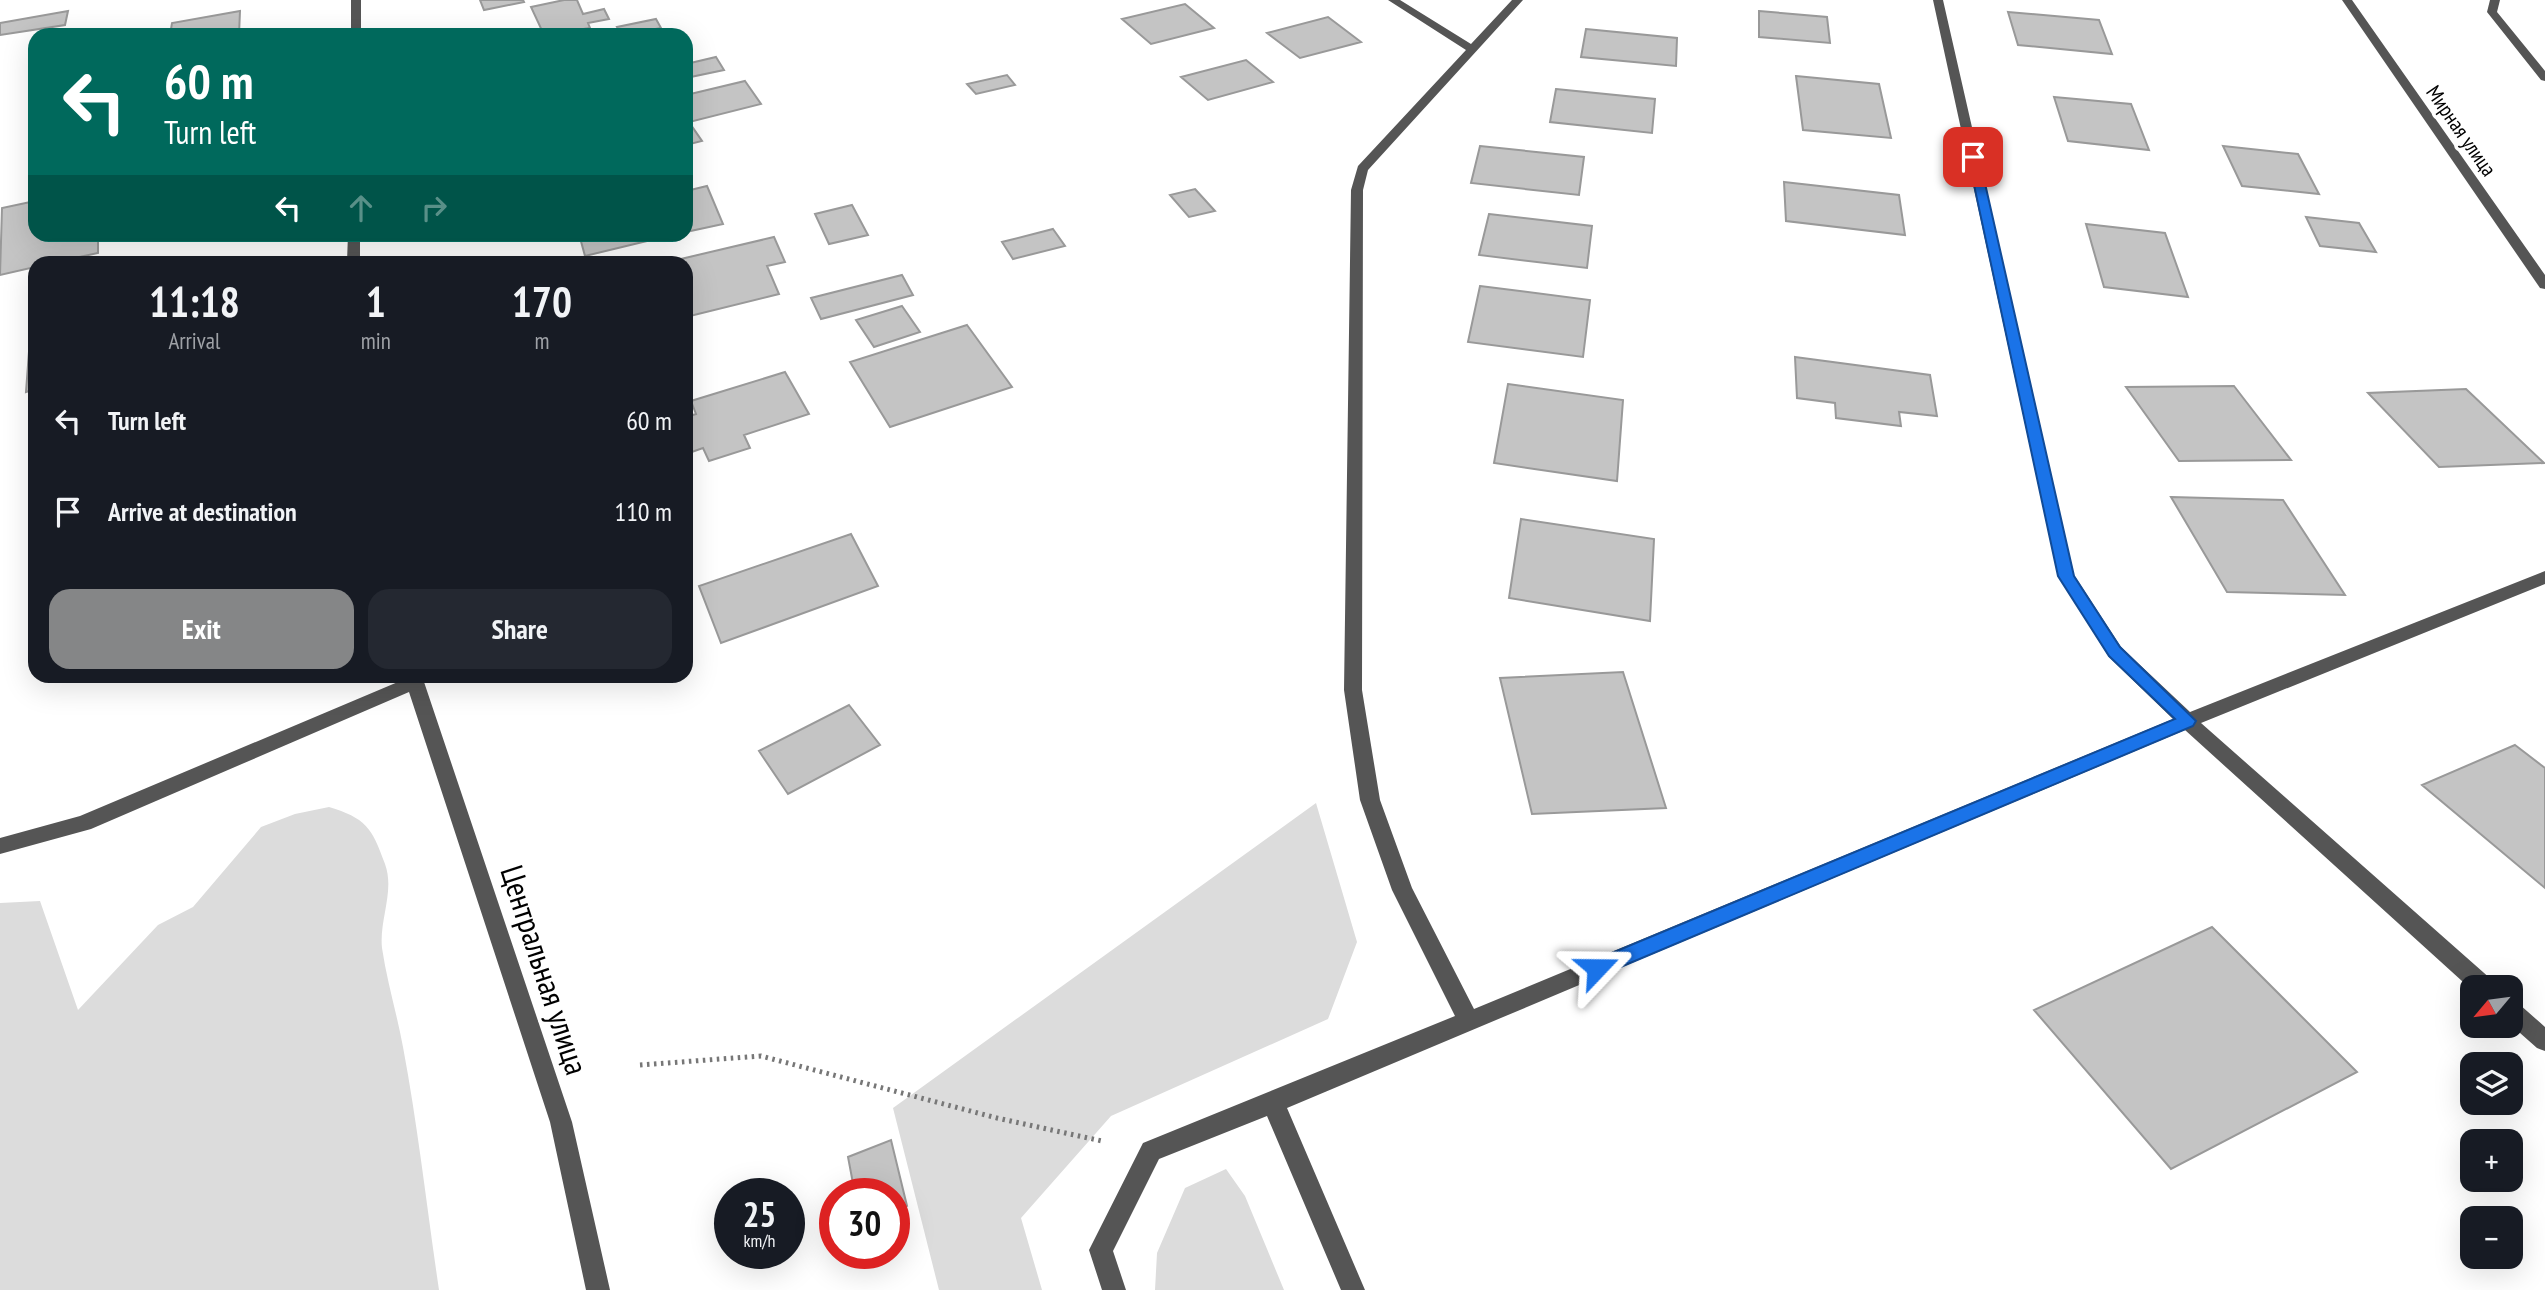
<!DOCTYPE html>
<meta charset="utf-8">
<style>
body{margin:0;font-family:"PT Sans Narrow",sans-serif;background:#242831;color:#f1f3f6;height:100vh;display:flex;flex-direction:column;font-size:26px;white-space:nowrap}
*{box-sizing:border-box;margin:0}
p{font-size:23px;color:#9ea1a6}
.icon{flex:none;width:38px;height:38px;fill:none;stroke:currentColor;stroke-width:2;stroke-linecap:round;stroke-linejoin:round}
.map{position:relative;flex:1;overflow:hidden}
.side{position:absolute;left:28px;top:256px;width:665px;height:427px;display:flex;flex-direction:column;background:#171b24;border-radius:21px;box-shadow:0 7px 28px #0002}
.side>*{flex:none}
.guide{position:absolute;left:28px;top:28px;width:665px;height:214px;border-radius:21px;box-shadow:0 7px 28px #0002;background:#00695c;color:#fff;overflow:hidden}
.needle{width:46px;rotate:241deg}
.controls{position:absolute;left:2460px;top:975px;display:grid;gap:14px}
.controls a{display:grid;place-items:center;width:63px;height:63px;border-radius:14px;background:#171b24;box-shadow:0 7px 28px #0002;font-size:35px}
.speed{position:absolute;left:714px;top:1178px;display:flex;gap:14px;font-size:35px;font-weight:700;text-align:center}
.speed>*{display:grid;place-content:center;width:91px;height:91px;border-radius:50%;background:#171b24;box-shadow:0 7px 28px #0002;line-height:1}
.speed small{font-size:18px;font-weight:400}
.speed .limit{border:10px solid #d22;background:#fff;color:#111}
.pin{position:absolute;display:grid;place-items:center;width:60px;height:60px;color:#fff;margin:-30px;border-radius:14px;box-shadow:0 4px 10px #0006}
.me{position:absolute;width:77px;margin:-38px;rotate:67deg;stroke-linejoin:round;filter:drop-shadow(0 0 5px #0008)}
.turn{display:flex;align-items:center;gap:24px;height:147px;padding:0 21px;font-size:32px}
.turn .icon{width:91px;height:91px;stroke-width:2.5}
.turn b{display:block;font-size:49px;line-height:60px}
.lanes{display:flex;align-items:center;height:66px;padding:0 21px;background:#0003;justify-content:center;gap:35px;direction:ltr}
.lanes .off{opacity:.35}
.eta{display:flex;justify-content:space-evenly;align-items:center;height:119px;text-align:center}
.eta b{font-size:42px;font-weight:600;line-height:49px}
.button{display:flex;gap:14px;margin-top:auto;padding:14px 21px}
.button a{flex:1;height:80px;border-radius:21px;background:#858687;color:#fff;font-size:28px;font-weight:600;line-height:80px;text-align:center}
.button a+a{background:#242831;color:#f1f3f6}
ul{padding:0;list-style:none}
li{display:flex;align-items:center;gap:21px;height:91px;padding:0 21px}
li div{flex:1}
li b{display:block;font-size:26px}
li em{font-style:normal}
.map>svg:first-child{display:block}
.green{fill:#dcdcdc}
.building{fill:#c4c4c4;stroke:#999;stroke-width:2}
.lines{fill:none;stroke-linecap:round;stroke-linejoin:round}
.path{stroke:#777;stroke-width:5;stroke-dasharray:2.5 4.5;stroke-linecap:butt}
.minor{fill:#555;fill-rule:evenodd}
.route{fill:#1a73e8;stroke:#114b97;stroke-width:2}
.labels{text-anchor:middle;stroke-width:7;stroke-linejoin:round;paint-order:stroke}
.far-street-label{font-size:21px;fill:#000;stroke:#fff}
.near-street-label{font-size:32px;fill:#000;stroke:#fff}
</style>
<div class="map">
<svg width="2545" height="1290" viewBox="0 0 2545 1290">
<rect width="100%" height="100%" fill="#fff"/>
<path class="green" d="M1316 803 1357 942 1328 1019 1111 1116 1021 1218 1042 1290H939L893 1108Z
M329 807C365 818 372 827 385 864 395 891 379 920 382 948 387 982 397 1014 403 1047 418 1127 427 1209 439 1290H0V903L40 901 78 1010 158 925 193 907 261 827 295 814Z
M1226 1169 1245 1196 1284 1290H1155L1157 1253 1185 1188Z"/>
<path class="building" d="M480 0H523L524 2 484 10Z
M564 0H577L583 14 604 9 609 19 588 23 590 28 544 35 531 7Z
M1185 4 1214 28 1151 44 1122 19Z
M68 11 65 25 0 35V23Z
M240 11 239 35H170L172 23Z
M1759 11 1827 17 1830 43 1759 37Z
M2008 12 2099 20 2112 54 2018 45Z
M1328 17 1361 42 1300 58 1267 33Z
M656 19 661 28 622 35 617 27Z
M1586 29 1677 38 1676 66 1581 57Z
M716 57 724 70 686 78V64Z
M1246 60 1273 82 1208 100 1181 77Z
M1007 75 1015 85 976 94 967 84Z
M1796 76 1879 84 1891 138 1803 130Z
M745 81 761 104 689 122 702 141 686 145V95Z
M1556 89 1655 99 1652 133 1550 122Z
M2054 97 2131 104 2149 150 2068 141Z
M1480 146 1584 157 1579 195 1471 183Z
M2223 146 2298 154 2319 194 2242 186Z
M1784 182 1899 195 1905 235 1786 221Z
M707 186 723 224 686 232V191Z
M1195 189 1215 211 1189 217 1170 195Z
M35 201V234H98V253L56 262H35V267L0 275 2 208Z
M852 205 868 235 829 244 815 214Z
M1489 214 1592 226 1587 268 1479 255Z
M2306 217 2359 223 2376 252 2320 246Z
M2086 224 2165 233 2188 297 2104 287Z
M1053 229 1065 246 1013 259 1002 242Z
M579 234H676L585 256Z
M774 237 785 262 767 266 779 294 686 317V262H668Z
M902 275 913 295 821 319 811 298Z
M1480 286 1590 300 1583 357 1468 342Z
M902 306 920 332 874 347 856 320Z
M967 325 1012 387 890 427 850 362Z
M35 337V389L26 392 30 338Z
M1795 357 1930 375 1937 416 1899 412 1901 426 1836 418 1835 403 1797 398Z
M785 372 809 414 744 435 750 448 709 461 703 448 686 454V417L696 414 691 401Z
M1508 384 1623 400 1617 481 1494 463Z
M2234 386 2291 460 2179 461 2126 387Z
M2466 389 2544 463 2439 467 2368 393Z
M2171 497 2283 500 2345 595 2227 592Z
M1521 519 1654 539 1650 621 1509 598Z
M851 534 878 586 721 643 699 586Z
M1623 672 1666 808 1532 814 1500 678Z
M849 705 880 745 788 794 759 751Z
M2515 745 2545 768V888L2422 785Z
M2212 927 2357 1072 2171 1169 2034 1010Z
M891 1140 907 1206 894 1211V1194H855L848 1157Z"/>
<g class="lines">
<path class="path" d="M640 1065 761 1056 997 1118 1102 1141"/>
<path class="minor" d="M351 0H361V35H351Z
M1388 0H1400L1471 44 1512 0H1523L1368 170 1363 190 1362 690 1380 800 1412 888 1474 1009 2173 719 2109 657 2058 576 1933 0H1943L2074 575 2121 647 2190 712 2545 571V584L2201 723 2492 980 2495 987H2473V991L2185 730 1287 1108 1365 1290H1341L1267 1116 1159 1159 1113 1251 1126 1290H1102L1089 1250 1143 1143 1455 1016 1392 890 1360 800 1344 690 1351 190 1358 166 1466 50Z
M2342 0H2352L2545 275V289L2540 288Z
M2490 0H2500L2497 12 2545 71V81L2541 80 2487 12Z
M348 234H360V262H347Z
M404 676H422L572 1122 610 1290H586L550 1122 409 692 91 829 0 854V838L80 816 405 679Z
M2511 1001 2519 1004 2545 1027V1051L2537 1048 2511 1025Z"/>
</g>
<path class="route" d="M1973 154 1979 157 2074 576 2120 647 2196 721 2193 726 1604 974 1597 976 1590 974 1587 968 1590 962 2175 719 2109 656 2058 576 1968 157Z"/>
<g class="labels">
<g class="far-street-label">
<text transform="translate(2461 131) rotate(55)" y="7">Мирная улица</text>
</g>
<g class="near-street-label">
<text transform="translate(544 970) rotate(72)" y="11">Центральная улица</text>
</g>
</g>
</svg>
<div class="controls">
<a><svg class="needle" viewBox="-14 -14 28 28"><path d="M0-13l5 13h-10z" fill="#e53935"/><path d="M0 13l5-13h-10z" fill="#9ea1a6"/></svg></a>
<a><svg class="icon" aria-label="layers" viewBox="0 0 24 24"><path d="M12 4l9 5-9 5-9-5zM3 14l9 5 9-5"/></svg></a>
<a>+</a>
<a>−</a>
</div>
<div class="speed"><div>25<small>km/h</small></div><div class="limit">30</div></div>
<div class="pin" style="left:1973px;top:157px;background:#d93025"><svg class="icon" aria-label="arrive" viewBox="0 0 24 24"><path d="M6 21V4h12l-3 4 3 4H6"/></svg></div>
<svg class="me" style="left:1597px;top:968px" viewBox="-20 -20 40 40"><path d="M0-17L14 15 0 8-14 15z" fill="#1a73e8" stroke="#fff" stroke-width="4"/></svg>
<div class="guide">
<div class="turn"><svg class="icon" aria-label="left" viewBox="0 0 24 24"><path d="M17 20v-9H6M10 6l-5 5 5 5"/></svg><div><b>60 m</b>Turn left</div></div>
<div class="lanes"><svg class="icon" aria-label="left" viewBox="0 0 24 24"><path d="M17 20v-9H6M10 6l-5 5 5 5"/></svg><svg class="icon off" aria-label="ahead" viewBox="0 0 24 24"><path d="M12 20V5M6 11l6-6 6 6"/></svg><svg class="icon off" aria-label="right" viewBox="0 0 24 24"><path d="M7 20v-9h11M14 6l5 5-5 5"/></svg></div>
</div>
<section class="side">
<div class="eta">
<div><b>11:18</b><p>Arrival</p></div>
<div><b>1</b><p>min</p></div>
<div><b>170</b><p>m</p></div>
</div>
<ul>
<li><svg class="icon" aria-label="left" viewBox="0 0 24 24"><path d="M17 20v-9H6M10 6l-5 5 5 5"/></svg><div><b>Turn left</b></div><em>60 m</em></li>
<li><svg class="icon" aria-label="arrive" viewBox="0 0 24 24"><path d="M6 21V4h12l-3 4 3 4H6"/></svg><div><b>Arrive at destination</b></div><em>110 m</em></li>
</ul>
<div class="button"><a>Exit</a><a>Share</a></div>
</section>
</div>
